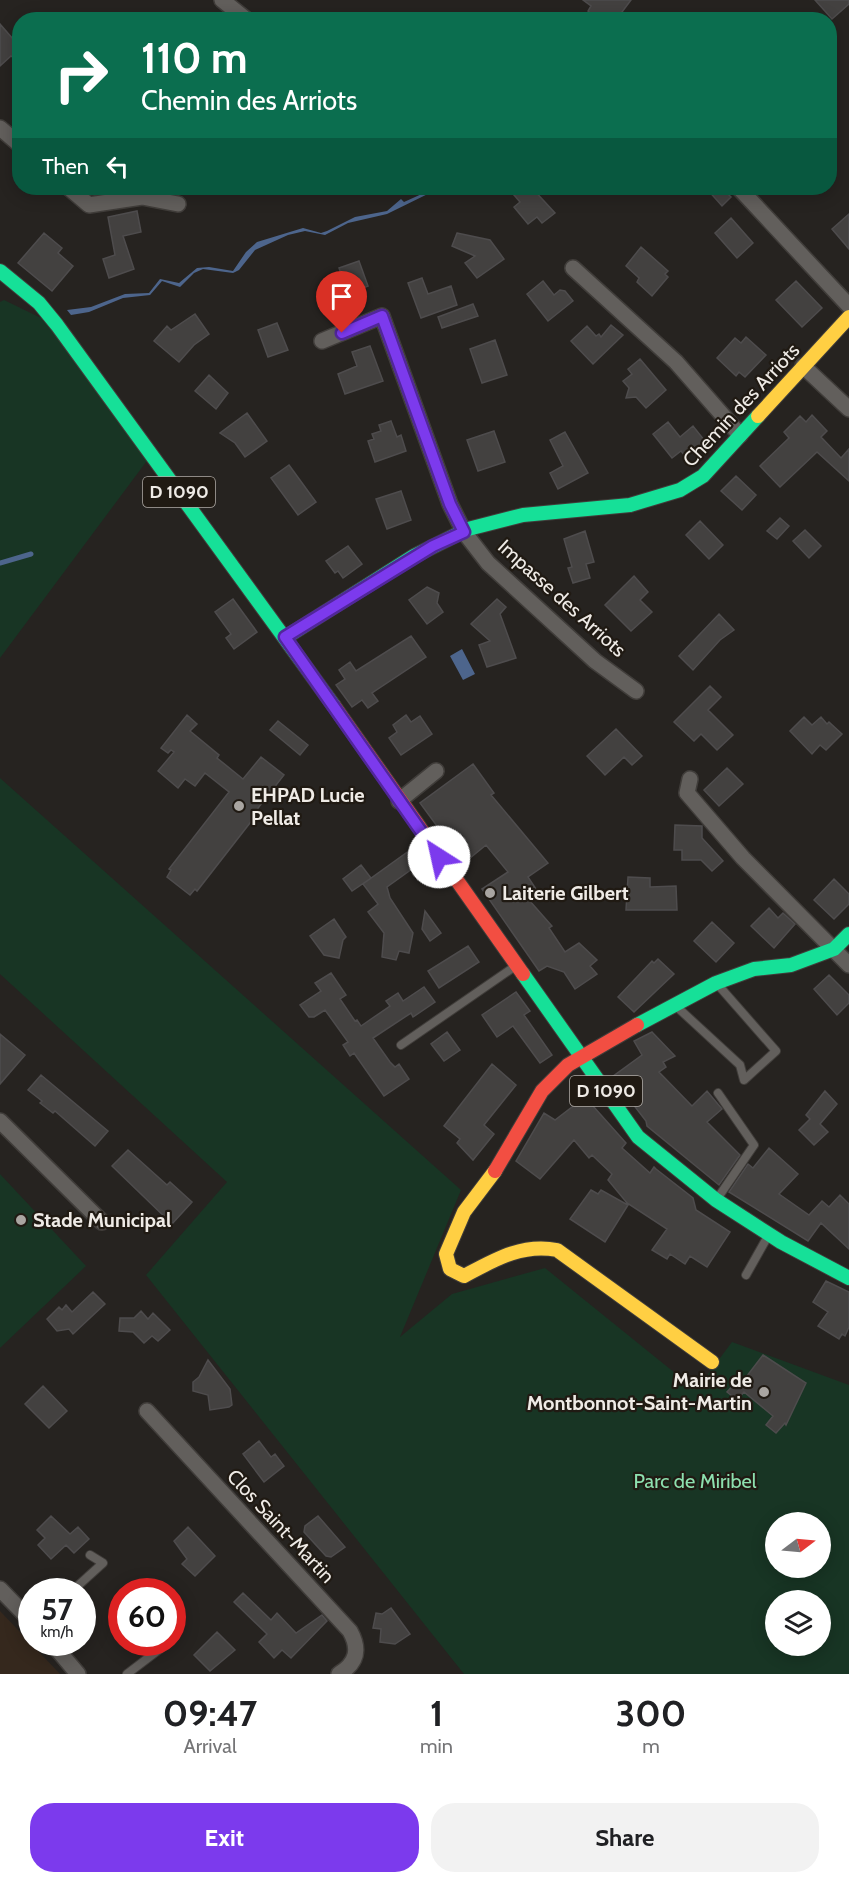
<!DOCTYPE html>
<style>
body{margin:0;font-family:Cabin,sans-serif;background:#f2f2f2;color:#202124;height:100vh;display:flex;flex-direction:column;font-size:22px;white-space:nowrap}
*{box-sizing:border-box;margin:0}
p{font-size:20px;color:#757577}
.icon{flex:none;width:33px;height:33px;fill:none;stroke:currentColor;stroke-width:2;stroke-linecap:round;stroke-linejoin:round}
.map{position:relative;height:1674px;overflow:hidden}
.side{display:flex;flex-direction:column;background:#fff;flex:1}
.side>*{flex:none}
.banner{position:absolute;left:12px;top:12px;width:825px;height:183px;border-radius:24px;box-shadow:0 3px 15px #0003;background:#0b6e4f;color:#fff;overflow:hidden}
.needle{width:39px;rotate:74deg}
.buttons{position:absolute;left:765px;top:1512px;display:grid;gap:12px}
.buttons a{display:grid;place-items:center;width:66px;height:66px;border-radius:50%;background:#fff;box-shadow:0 3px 15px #0003;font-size:30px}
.speed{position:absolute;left:18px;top:1578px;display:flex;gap:12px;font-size:30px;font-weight:700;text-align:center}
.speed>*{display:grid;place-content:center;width:78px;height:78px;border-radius:50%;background:#fff;box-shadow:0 3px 15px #0003;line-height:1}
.speed small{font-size:15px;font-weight:400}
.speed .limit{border:9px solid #d22;background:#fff;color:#111}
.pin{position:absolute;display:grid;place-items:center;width:51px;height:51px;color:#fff;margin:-62px -26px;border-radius:50% 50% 50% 0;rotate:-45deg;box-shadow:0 0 6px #0007}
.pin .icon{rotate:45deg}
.me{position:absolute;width:66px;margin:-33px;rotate:325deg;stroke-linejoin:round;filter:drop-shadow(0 0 4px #0008)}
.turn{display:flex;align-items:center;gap:21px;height:126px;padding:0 30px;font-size:27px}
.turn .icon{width:78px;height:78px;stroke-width:2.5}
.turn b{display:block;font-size:42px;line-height:51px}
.then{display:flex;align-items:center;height:57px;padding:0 30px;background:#0003;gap:12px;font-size:22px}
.eta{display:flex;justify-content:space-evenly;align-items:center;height:102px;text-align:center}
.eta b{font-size:36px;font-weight:700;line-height:42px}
.button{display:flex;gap:12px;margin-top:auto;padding:12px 30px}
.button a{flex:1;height:69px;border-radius:24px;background:#7c3aed;color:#fff;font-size:24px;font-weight:700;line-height:69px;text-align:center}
.button a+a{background:#f2f2f2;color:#202124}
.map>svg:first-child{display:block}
.education{fill:#35281d}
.green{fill:#183524;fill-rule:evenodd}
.water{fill:#4d658c}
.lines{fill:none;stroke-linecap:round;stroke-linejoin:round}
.stream{stroke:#4d658c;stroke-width:5}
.building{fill:#434140;stroke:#4e4c4d;stroke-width:1.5}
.lane-casing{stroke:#403d3a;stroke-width:10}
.street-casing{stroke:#403d3a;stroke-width:18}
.fast-casing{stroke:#403d3a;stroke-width:16}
.slow-casing{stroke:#403d3a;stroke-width:16}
.jam-casing{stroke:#403d3a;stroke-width:16}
.lane{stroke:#625f5c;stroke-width:8}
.street{stroke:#625f5c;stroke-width:15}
.fast{stroke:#16e098;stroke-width:14}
.slow{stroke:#ffcf43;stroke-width:14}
.jam{stroke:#f24e42;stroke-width:14}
.route-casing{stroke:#51269a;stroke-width:15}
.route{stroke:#7c3aed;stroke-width:10}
.poi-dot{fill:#a9a5a1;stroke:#201a13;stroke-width:2}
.labels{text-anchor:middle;stroke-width:4.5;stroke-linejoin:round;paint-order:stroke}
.shield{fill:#201a13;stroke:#b1aca7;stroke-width:1.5}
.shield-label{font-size:18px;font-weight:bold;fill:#efebe6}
.street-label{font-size:20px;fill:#efebe6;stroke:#201a13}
.poi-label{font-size:20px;font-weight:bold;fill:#efebe6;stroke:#201a13;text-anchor:start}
.park-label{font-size:20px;fill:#8de0af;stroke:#201a13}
</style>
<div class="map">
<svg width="849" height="1674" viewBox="0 0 849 1674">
<rect width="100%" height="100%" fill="#262320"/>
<path class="education" d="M0 1611 60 1674H0Z"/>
<path class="green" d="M4 300 74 334 155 450 0 658V302Z
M0 778 461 1190 400 1337 452 1294 545 1268 696 1390 732 1342 849 1385V1674H464L146 1275 227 1182 0 974ZM776 1522H820V1568H776ZM776 1600H820V1646H776Z
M0 1174 86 1266 0 1348Z"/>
<path class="water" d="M435 188H440L387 214 348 223 325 235 305 231 288 235 255 250 239 270 233 273 203 269 194 273 180 287 162 281 150 295 123 298 89 312 71 315 67 310 91 307 125 294 149 293 160 279 179 283 197 268 209 267 233 271 246 252 257 242 303 228 321 233 327 231 355 217 387 211 401 199 404 202Z
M462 649 475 674 463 680 450 656Z"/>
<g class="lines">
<path class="stream" d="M0 563 31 554"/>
</g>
<path class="building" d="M583 0H631L616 20H609L601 14 598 19 588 11 591 6Z
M815 0H849V4L832 19Z
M0 24 20 47V63L11 56 0 66Z
M508 188H532L555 213 542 223 537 217 528 224 514 207 520 202Z
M706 188H722L731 197 722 206Z
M137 211 141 232 123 236 134 269 109 278 103 259 115 255 108 217Z
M849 214V249L832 229Z
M731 218 753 243 737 258 715 233Z
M44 233 62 248 58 253 73 266 52 291 18 263Z
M457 233 490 240 504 259 477 278 465 263 475 256 452 246Z
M641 247 668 271 665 274 668 277 652 296 637 282 639 278 626 266Z
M359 261 368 286 348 294 339 268Z
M422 278 428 294 451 286 457 305 421 318 408 283Z
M543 281 554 295 560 290 565 291 573 301 548 321 527 294Z
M796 281 822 308 802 327 776 300Z
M473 304 478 316 442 328 438 317Z
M195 314 209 334 194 345 179 362 154 341 167 326 171 330Z
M277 323 288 350 268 357 258 330Z
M611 325 623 335 593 364 571 341 587 326 596 336 599 334 601 337Z
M746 337 766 355 745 377 739 372 736 376 717 358 735 338 741 343Z
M495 340 507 375 482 383 470 349Z
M370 346 383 381 345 394 338 374 357 366 352 352Z
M640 359 666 390 646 408 636 397 626 398 629 388 623 381 632 374 628 369Z
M209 375 228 393 216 409 195 391Z
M247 413 267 441 245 457 235 443 220 433Z
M812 415 827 431 821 437 841 458 849 449V481L817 452 780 487 760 466 789 438 784 432 800 416 806 422Z
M391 421 397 437 401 435 406 451 375 462 368 441 374 439 372 434 381 431 379 425Z
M668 422 680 437 693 426 705 441 685 456 681 451 672 458 653 434Z
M494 431 505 462 478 471 467 440Z
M565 432 588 473 558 489 550 473 563 466 550 440Z
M289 465 316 502 298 515 271 478Z
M736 476 756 495 742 510 721 491Z
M401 491 411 520 387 529 376 499Z
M780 518 789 526 777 539 767 531Z
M700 521 723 545 709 559 686 535Z
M805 530 821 546 809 558 793 541Z
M585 531 594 562 586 564 590 578 573 583 568 568 572 567 564 539Z
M348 546 362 564 343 578 338 571 335 573 326 561Z
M634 576 648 592 640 600 652 612 631 631 605 605Z
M427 587 439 593 437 603 443 612 427 624 409 600Z
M233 599 257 632 234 649 226 638 231 634 215 612Z
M497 599 506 607 500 614 516 658 487 667 479 645 490 641 471 624Z
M719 614 734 630 720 640 693 670 679 656Z
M411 636 426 657 372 693 378 701 368 708 362 700 352 707 336 685 345 679 339 670 350 662 356 671Z
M710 686 721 697 708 710 733 735 717 750 701 734 694 741 674 722Z
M187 715 197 724 190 731 219 755 217 758 243 779 261 757 284 775 255 812 257 814 197 891 195 889 190 895 167 877 171 870 169 869 229 792 205 773 195 786 185 779 178 788 158 771 174 752 171 750 168 753 161 748Z
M406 715 411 722 420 716 432 734 401 755 389 738 397 732 393 725Z
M804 717 812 725 821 717 827 724 829 722 842 734 826 750 820 745 812 754 790 731Z
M278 721 308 745 300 755 270 730Z
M616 729 642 756 632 765 624 757 605 775 587 756Z
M473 764 494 793 491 795 548 863 528 877 538 892 529 900 552 926 549 928 565 952 579 943 597 960 590 966 597 974 575 989 564 972 547 966 539 971 482 889 508 872 486 845 464 863 420 803Z
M727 768 743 784 719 806 704 790Z
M675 825 702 826V838L723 861 712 871 701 860H682V850H674Z
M413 848 423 861 387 887 390 898 413 933 409 953 399 951 396 960 382 957 384 933 368 912 378 904 363 884Z
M361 865 371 878 352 891 343 879Z
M628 877 650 878V887L676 886 677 910H626Z
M834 879 849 894V904L834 919 814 900Z
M769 908 778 918 783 913 795 924 774 948 751 926Z
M425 911 441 933 430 941 422 929Z
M334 919 346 937 343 940 339 958 324 955 310 936Z
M712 922 734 943 716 962 694 941Z
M468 946 479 962 439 988 428 971Z
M658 959 674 974 634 1012 618 997 652 961 654 963Z
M331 973 346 995 340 999 355 1021 357 1020 361 1026 390 1006 386 1001 398 993 403 1001 424 987 435 1002 413 1017 411 1013 373 1038 390 1062 395 1067 399 1064 409 1079 384 1096 354 1053 350 1056 343 1045 348 1042 325 1010 314 1017H309L300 1005 321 991 315 983Z
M829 975 849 995V1003L837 1015 814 989Z
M516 992 530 1011 524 1015 552 1055 540 1063 513 1026 497 1037 482 1015Z
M447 1032 460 1050 444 1061 431 1044Z
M652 1032 675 1056 663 1062 666 1067 659 1072 692 1106 707 1091 722 1109 707 1122 740 1155 719 1185 647 1126 646 1121 612 1077 642 1055 634 1041Z
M0 1034 25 1055 0 1084Z
M492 1064 516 1085 484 1125 494 1134 473 1160 457 1143 460 1139 444 1126Z
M41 1075 108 1131 95 1146 55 1111 53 1113 40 1103 42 1101 28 1090Z
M825 1091 837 1104 820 1124 828 1132 814 1145 799 1130 810 1119 806 1115Z
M585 1097 626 1143 622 1148 650 1173 654 1167 656 1169 693 1198 696 1210 730 1232 707 1267 690 1256 685 1264 670 1254 667 1259 652 1250 667 1229 627 1203 608 1180 612 1174 592 1155 589 1158 574 1140 540 1179 516 1161 544 1113 555 1120Z
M769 1148 798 1174 779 1194 809 1215 822 1201 829 1207 840 1195 849 1204V1249L821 1223 808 1241 729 1192 748 1164 753 1168Z
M128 1150 167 1185 170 1182 192 1202 172 1224 112 1166Z
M591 1190 598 1194 601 1190 628 1205 605 1242 570 1219Z
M826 1281 849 1292V1327L845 1336 842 1334 839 1339 818 1326 828 1312 813 1302Z
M93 1292 105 1304 73 1334 69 1329 57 1331 47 1319 59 1307 62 1310 66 1305 72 1312Z
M141 1311 148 1319 153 1313 170 1330 158 1341 152 1336 144 1343 133 1332 119 1331 120 1318H134Z
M763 1355 806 1383 786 1425 785 1423 776 1433 766 1425 773 1416 744 1392 737 1400 727 1392 736 1382 740 1385Z
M208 1360 230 1389 232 1405 229 1407 210 1410 208 1395 193 1391V1382L199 1377Z
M43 1386 67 1411 49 1428 25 1404Z
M259 1441 271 1457 275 1454 284 1466 264 1482 243 1454Z
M51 1516 70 1534 78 1527 89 1539 74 1553 66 1545 51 1559 38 1545 45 1538 37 1530Z
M318 1516 345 1547 331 1557 326 1556 304 1532 305 1526Z
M188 1527 215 1556 195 1576 182 1564 187 1559 174 1541Z
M243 1593 271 1620 277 1613 296 1633 322 1615 327 1621 291 1658 282 1650 274 1658 259 1642 267 1634 234 1602Z
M391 1608 410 1634 395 1644 380 1642 381 1629 373 1628 376 1613 382 1614Z
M217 1632 235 1650 210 1671 194 1655Z"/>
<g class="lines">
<g class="lane-casing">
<path id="lane" d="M677 1007 740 1065 744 1080 776 1051 719 986
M401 1045 514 967
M717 1199 754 1145 718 1093
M746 1275 768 1236
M71 1592 103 1563 90 1555
M127 1674 169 1642"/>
</g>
<g class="street-casing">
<path id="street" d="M222 0 247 20
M0 128 20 145
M69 188 89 205 142 197 178 204
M739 188 849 306
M573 268 676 362 740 435
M322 341 382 316 450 504 464 532 488 563 595 661 636 691
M803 366 849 409
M690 779 687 793 743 858 849 965
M399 801 436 771
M0 1121 102 1222
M147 1411 350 1631C360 1649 357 1663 339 1674
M0 1589 32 1622
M51 1642 78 1674"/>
</g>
<g class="fast-casing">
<path id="fast" d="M0 271 39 303 57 325 334 706
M286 637 414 556 468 529 523 515 630 505 680 490 703 476 758 416
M523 974 638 1137 716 1200 781 1242 849 1278
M637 1025 716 983 754 969 791 965 834 949 849 934"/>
</g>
<g class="slow-casing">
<path id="slow" d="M758 416 849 317
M495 1171 464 1212 446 1254 450 1269 464 1276C494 1260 522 1243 557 1250L712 1362"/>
</g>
<g class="jam-casing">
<path id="jam" d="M334 706 523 974
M495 1171 542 1091 568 1065 637 1025"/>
</g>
<use href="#lane" class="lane"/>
<use href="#street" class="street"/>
<use href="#fast" class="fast"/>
<use href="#slow" class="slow"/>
<use href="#jam" class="jam"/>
</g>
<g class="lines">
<g class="route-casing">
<path id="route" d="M342 333 382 316 450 504 464 532 433 546 285 637 439 857"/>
</g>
<use href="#route" class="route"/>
</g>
<g class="poi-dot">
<circle cx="239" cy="806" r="6"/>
<circle cx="490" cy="893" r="6"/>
<circle cx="21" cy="1220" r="6"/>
<circle cx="764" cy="1392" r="6"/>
</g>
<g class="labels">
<g class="shield">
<rect x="143" y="477" width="72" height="30" rx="4.5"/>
<rect x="570" y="1076" width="72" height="30" rx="4.5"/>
</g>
<g class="shield-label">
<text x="179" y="498">D 1090</text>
<text x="606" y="1097">D 1090</text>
</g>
<g class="street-label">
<text transform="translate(741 405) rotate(-47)" y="7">Chemin des Arriots</text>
<text transform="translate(562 598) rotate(42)" y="7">Impasse des Arriots</text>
<text transform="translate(281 1526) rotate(47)" y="7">Clos Saint-Martin</text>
</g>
<g class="poi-label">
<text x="251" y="802">EHPAD Lucie<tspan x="251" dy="23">Pellat</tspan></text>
<text x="502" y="900">Laiterie Gilbert</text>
<text x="33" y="1227">Stade Municipal</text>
<text x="752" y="1387" text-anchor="end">Mairie de<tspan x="752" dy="23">Montbonnot-Saint-Martin</tspan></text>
</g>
<g class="park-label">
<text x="695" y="1488">Parc de Miribel</text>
</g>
</g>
</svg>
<div class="buttons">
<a><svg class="needle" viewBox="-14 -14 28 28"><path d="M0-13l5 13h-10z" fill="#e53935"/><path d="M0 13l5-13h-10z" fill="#757577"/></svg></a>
<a><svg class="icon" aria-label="layers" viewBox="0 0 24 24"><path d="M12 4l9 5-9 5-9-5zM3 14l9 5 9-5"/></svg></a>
</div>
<div class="speed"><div>57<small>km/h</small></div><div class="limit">60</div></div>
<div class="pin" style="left:342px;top:333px;background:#d93025"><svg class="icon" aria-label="arrive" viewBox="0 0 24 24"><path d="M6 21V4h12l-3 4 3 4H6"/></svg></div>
<svg class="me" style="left:439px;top:857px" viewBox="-20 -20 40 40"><circle r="19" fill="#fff"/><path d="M0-13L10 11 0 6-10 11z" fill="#7c3aed"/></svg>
<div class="banner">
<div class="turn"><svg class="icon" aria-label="right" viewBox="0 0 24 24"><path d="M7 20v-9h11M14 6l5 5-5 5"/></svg><div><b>110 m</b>Chemin des Arriots</div></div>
<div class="then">Then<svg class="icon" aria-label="left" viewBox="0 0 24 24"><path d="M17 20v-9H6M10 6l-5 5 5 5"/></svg></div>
</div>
</div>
<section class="side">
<div class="eta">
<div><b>09:47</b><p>Arrival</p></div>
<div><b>1</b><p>min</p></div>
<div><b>300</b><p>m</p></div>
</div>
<div class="button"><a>Exit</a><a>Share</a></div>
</section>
